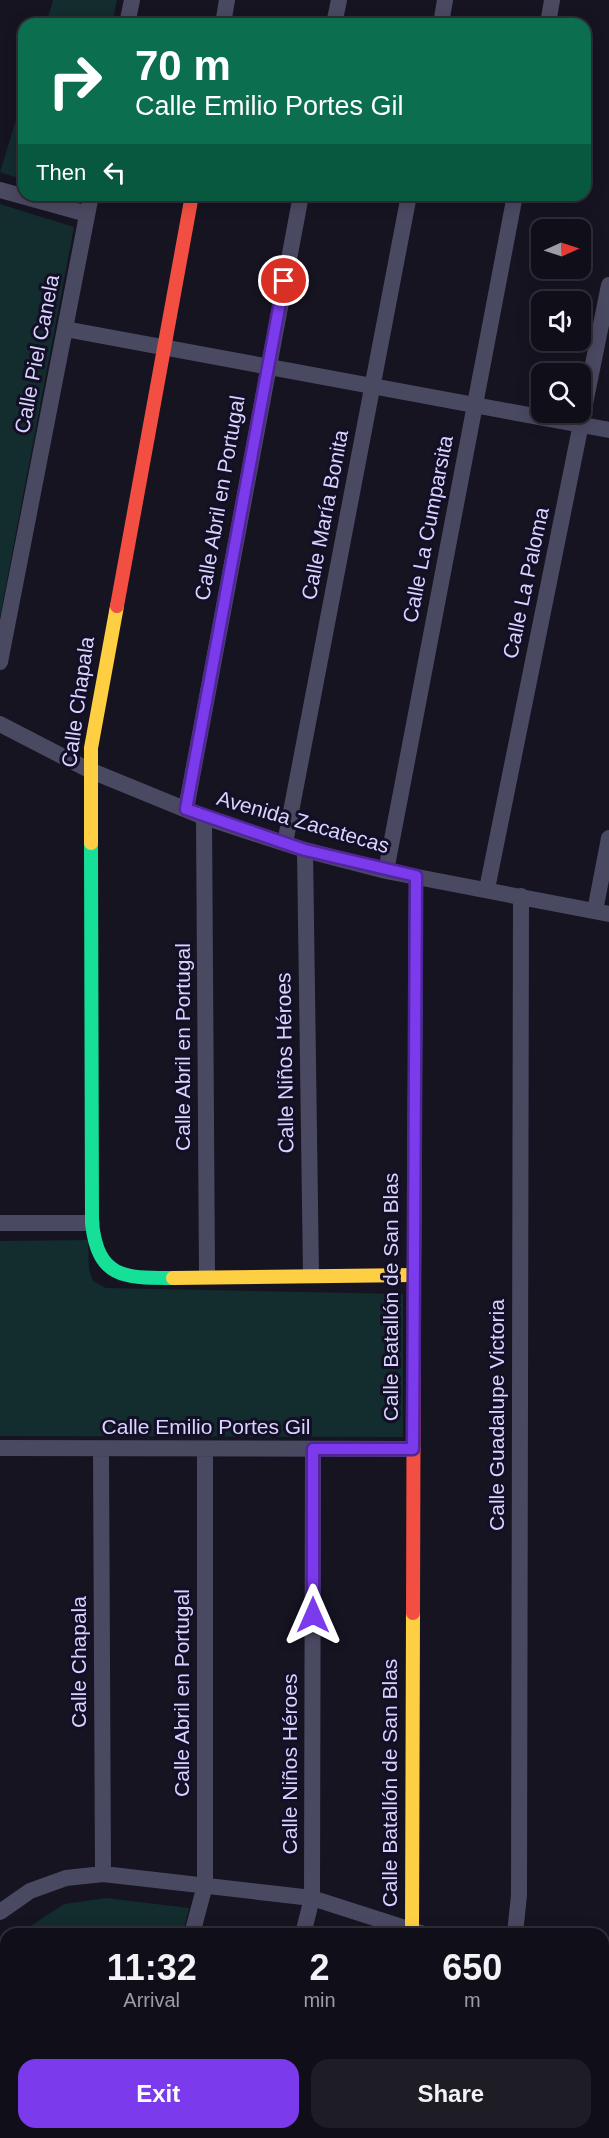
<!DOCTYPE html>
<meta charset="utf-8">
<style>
body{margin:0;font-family:Helvetica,sans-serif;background:#1e1d26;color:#f1f3f6;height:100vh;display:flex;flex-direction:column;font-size:22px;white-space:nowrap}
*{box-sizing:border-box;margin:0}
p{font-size:20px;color:#9c9ca2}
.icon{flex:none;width:33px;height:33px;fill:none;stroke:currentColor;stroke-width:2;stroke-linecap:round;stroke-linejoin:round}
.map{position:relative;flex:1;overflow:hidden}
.sheet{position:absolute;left:0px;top:1928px;width:609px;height:212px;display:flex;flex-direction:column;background:#100f19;border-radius:18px 18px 0 0;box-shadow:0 3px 15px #0003,0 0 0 2px #302f38}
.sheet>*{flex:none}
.guide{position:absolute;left:18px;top:18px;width:573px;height:183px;border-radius:18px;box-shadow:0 3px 15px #0003,0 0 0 2px #302f38;background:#0b6e4f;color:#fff;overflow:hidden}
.needle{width:39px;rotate:87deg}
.controls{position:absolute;left:531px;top:219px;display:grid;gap:12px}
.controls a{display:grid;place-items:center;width:60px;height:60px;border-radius:12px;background:#100f19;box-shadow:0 3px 15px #0003,0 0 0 2px #302f38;font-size:30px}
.pin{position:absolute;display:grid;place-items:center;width:51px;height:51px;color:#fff;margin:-26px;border:3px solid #fff;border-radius:50%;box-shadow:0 2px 6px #0007}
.me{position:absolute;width:66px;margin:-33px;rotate:0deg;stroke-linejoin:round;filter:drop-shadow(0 0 4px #0008)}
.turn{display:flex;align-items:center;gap:21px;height:126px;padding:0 18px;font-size:27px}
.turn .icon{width:78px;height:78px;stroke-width:2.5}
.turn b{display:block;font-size:42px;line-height:51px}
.then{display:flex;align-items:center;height:57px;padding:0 18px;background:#0003;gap:12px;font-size:22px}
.eta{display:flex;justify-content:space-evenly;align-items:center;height:102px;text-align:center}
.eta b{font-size:36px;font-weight:800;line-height:42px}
.action{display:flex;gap:12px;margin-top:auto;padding:12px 18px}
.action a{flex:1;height:69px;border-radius:18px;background:#7c3aed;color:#fff;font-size:24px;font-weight:800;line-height:69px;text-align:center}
.action a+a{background:#1e1d26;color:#f1f3f6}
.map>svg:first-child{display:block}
.green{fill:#132c2d}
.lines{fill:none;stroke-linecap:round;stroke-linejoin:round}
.street{stroke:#4a4962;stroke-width:16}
.fast{stroke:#16e098;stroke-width:14}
.slow{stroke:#ffcf43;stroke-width:14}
.jam{stroke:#f24e42;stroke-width:14}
.route-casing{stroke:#51269a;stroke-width:15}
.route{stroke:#7c3aed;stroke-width:10}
.labels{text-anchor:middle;stroke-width:6;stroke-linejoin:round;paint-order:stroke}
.street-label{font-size:21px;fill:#d9d4ff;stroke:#130f26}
</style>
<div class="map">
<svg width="609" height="2138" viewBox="0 0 609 2138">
<rect width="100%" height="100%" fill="#161421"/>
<path class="green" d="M53 0H117L112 24H46Z
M24 94V180L0 172Z
M0 204 74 227 0 617Z
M88 1240 89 1270 93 1281 106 1288 403 1294V1437L0 1436V1241Z
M106 1898 189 1908 183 1933H20L64 1904Z
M6 1949V2133L0 2130V1955Z
M7 2133H133L132 2138H18Z"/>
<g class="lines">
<path class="street" d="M127 24 132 0
M223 24 227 0
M334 24 339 0
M441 24 445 0
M548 24 552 0
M0 190 87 214
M65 329 609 430
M0 662 91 195
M0 724 89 770 204 817 305 850 386 871 609 914
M186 809 301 195
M204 817 207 1276
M285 843 409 195
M305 850 311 1275
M386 871 515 195
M487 889 609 285
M595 911 609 838
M0 1223H92
M0 1448 413 1449
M101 1451 103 1874
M0 1912 30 1891 66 1878 103 1874 312 1898 421 1933
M192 1934 205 1885V1450
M303 1934 312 1898 313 1450
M515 1934 519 1895 521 896
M603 2003 609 2006
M141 2138 142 2133
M249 2138 251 2133
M361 2138 362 2133
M469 2138 470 2133"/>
<path class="fast" d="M91 843 92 1223C98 1279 125 1278 173 1278
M414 1277 416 876
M603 2092 609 2069"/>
<path class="slow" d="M91 843V748L117 606
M173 1278 414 1275
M412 1934 413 1613
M591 2138 593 2133"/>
<path class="jam" d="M117 606 192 195
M413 1613 414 1277"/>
</g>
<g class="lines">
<g class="route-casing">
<path id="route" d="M284 281 186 809 305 850 416 876 413 1449H313V1615"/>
</g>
<use href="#route" class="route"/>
</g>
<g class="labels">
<g class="street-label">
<text transform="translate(37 354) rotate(-79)" y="7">Calle Piel Canela</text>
<text transform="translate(220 498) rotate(-80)" y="7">Calle Abril en Portugal</text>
<text transform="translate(325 515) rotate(-79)" y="7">Calle María Bonita</text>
<text transform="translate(428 529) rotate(-79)" y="7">Calle La Cumparsita</text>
<text transform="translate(526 583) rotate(-78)" y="7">Calle La Paloma</text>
<text transform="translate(78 702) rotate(-82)" y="7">Calle Chapala</text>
<text transform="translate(303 822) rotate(16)" y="7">Avenida Zacatecas</text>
<text transform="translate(183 1047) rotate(-90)" y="7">Calle Abril en Portugal</text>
<text transform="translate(285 1063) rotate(-91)" y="7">Calle Niños Héroes</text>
<text transform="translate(391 1297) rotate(-90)" y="7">Calle Batallón de San Blas</text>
<text transform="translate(497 1415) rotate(-90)" y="7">Calle Guadalupe Victoria</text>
<text x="206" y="1434">Calle Emilio Portes Gil</text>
<text transform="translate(79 1662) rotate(-90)" y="7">Calle Chapala</text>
<text transform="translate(182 1693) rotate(-90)" y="7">Calle Abril en Portugal</text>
<text transform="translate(290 1764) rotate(-90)" y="7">Calle Niños Héroes</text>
<text transform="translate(390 1783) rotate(-90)" y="7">Calle Batallón de San Blas</text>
</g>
</g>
</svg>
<div class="controls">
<a><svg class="needle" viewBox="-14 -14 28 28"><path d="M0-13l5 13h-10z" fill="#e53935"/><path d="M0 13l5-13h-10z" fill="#9c9ca2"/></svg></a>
<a><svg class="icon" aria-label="sound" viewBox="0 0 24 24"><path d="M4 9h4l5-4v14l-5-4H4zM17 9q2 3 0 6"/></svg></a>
<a><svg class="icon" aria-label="search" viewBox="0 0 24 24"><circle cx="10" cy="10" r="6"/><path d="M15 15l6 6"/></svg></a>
</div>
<div class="pin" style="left:284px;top:281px;background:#d93025"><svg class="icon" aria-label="arrive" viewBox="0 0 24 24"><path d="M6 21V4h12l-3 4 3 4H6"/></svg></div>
<svg class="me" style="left:313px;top:1615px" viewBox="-20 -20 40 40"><path d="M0-17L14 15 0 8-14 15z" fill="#7c3aed" stroke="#fff" stroke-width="4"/></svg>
<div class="guide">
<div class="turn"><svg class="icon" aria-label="right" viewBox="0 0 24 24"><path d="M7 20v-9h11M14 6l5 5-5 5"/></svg><div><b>70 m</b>Calle Emilio Portes Gil</div></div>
<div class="then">Then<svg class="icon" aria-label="left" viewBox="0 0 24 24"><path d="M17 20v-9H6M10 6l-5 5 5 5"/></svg></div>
</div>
<section class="sheet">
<div class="eta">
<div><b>11:32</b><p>Arrival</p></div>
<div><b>2</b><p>min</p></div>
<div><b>650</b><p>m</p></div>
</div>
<div class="action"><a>Exit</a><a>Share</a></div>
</section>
</div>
